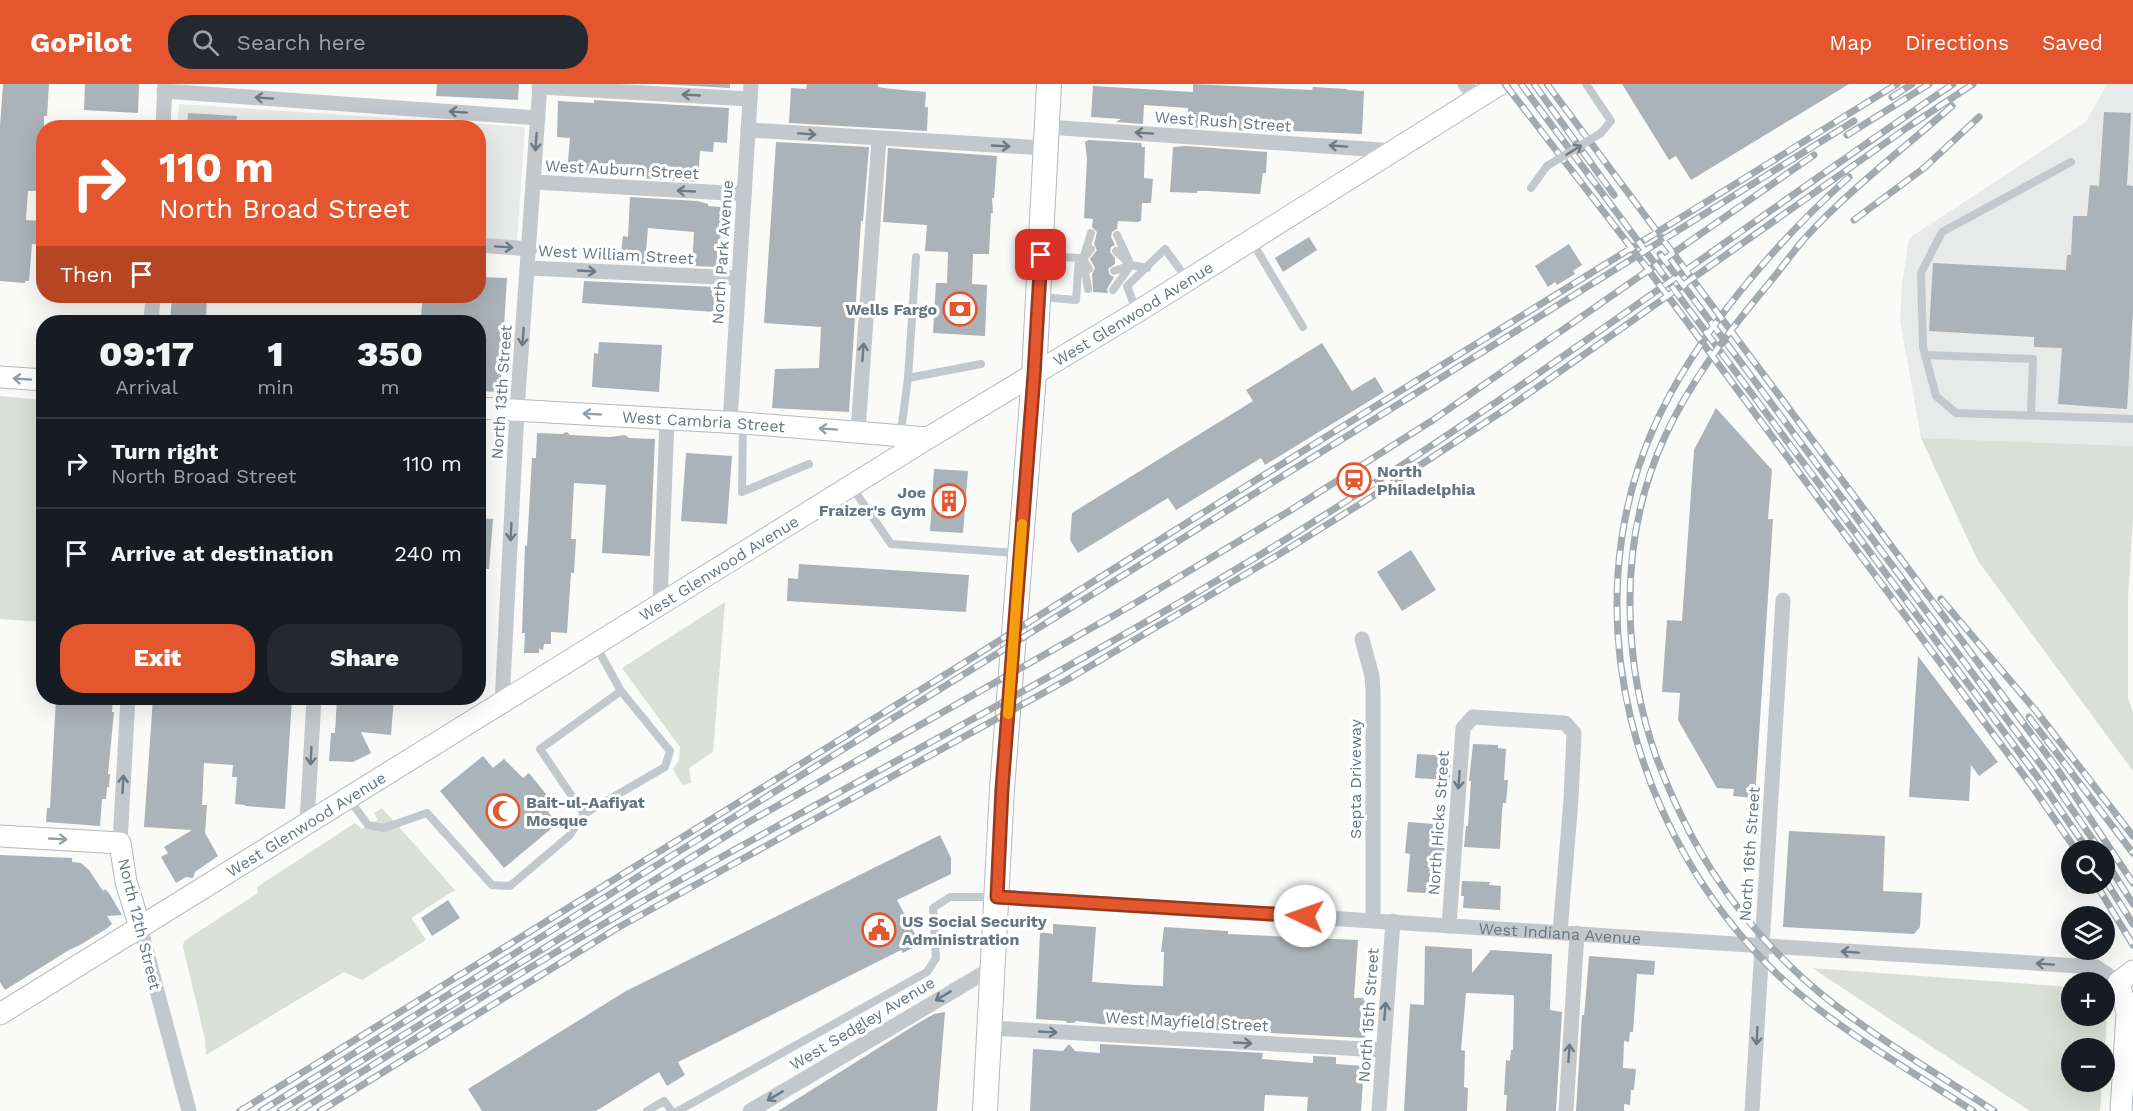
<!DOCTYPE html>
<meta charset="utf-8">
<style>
body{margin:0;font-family:"Work Sans",sans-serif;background:#242831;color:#f1f3f6;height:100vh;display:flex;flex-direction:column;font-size:22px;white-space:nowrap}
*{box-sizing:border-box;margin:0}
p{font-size:20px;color:#9ea1a6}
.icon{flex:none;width:33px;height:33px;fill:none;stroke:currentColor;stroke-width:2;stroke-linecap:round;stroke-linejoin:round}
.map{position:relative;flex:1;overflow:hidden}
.drawer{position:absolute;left:36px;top:231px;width:450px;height:390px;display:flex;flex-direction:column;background:#171b24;border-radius:24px;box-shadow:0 6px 24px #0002}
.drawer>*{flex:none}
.guide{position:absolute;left:36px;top:36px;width:450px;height:183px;border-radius:24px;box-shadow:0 6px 24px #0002;background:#e4572e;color:#fff;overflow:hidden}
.buttons{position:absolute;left:2061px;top:756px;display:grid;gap:12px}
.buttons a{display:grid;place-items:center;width:54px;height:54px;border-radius:50%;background:#171b24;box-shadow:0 6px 24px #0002;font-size:30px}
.pin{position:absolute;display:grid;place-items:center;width:51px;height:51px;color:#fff;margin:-26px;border-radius:12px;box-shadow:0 3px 9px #0006}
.me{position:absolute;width:66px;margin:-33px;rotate:273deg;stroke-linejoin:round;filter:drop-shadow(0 0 4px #0008)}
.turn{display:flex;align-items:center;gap:21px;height:126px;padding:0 24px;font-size:27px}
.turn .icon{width:78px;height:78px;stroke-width:2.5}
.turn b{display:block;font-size:42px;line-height:51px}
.then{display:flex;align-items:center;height:57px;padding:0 24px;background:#0003;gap:12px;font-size:22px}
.eta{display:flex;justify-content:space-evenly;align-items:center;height:102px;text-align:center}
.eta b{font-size:36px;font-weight:800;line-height:42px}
.button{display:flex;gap:12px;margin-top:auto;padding:12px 24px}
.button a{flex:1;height:69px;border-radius:24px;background:#e4572e;color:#fff;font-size:24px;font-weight:800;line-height:69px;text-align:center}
.button a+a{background:#242831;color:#f1f3f6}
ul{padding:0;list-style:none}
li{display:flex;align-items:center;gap:18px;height:90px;padding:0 24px;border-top:2px solid #363941}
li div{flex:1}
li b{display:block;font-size:22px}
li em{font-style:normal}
header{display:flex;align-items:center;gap:36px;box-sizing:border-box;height:84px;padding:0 30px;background:#e4572e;color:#fff}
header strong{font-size:28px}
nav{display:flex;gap:33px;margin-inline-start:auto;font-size:21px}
.search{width:420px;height:54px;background:#242831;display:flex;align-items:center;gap:15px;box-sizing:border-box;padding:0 21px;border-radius:24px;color:#9ea1a6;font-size:22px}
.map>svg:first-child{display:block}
.built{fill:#e8e9e9}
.green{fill:#dadfd7}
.building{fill:#aab3b9}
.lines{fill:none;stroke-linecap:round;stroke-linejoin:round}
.secondary-casing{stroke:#b3babf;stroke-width:23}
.primary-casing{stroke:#b5babe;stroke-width:26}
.lane{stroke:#c3c8cc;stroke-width:8}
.street{stroke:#c3c8cc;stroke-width:15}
.secondary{stroke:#fff;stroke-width:21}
.primary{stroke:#fff;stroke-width:24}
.rail-casing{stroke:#a2aab0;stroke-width:7}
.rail{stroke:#fff;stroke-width:4.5;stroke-dasharray:14;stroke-linecap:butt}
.lane-bridge{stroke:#c3c8cc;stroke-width:8}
.oneway{stroke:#6a7a87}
.oneway2{stroke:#939fa8}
.route-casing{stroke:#94391e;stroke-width:15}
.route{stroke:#e4572e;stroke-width:10}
.slow{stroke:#f59e0b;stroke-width:10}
.labels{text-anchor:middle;stroke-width:6;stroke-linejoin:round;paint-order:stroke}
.street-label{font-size:16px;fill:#657683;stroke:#fff}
.poi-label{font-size:16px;font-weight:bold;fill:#657683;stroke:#fff;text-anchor:start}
</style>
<header>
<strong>GoPilot</strong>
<div class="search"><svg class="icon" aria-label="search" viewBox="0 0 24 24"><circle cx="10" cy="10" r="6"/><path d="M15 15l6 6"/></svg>Search here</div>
<nav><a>Map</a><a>Directions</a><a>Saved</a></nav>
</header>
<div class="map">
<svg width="2133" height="1027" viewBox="0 0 2133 1027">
<rect width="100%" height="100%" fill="#fafaf8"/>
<path class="built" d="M2107 0H2133V362L1921 354 1900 236 1902 199 1909 154 2086 38Z
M179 20 525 43 517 158 479 156 478 44H177Z"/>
<path class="green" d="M0 312 43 316V538L0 535Z
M1921 354 2133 362V435L2128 513V614L2133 628V687L1978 477Z
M725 518 713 668 689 684 691 699 682 701 673 685 679 676 680 663 622 584Z
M382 724 455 806 411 834 426 856 362 896 344 888 206 971 205 955 183 863 184 857 258 809 257 803 355 739 362 745 378 736 374 729Z
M1812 884 2071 903 2072 932H2104L2105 929 2107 932 2105 967 2104 964H2072V998H2102L2100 1027H2030Z"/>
<path class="building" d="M3 0H49L47 32H44V57L38 107H28L26 136 44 137V161L32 160 29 197H25V199L0 197V42Z
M85 0H139L138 29 84 26Z
M437 0H519L518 16 436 12Z
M658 0H730V4Z
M807 0H878V3L892 5 926 8 925 23H928L927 47 789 39 791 4 806 5Z
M1193 0 1312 6 1313 3 1347 5V6L1364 7 1362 50 1268 46V48L1187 43 1188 24 1144 21 1143 40 1116 38 1121 35 1091 33 1093 2 1193 8Z
M1622 0H1849L1691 96 1676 72 1669 76Z
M594 16 729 24 727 59 714 58 713 68 700 67 698 98 567 89 570 54 557 53 558 17 594 19Z
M2104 28 2131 29 2127 101 2133 102V227L2127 325 2058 320 2062 264 2034 263V253L1929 247 1933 179 2066 186 2067 171H2071L2073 132H2087L2090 101 2099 102Z
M188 29 237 32 236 44H187Z
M1089 56 1141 59 1142 63H1145L1144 94 1153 95 1151 119H1142L1141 137 1138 138 1118 137 1117 145 1112 148 1111 153 1115 161 1111 163 1110 168 1115 174V180L1108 185 1110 191 1114 193 1107 205 1108 209 1093 208 1092 190 1095 184 1090 175 1097 166 1094 160 1097 148 1092 143 1093 135 1084 134 1087 75 1085 58Z
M776 58 869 63 863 137H861L849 328 772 324 775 285 819 284 821 243 764 239Z
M1186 62 1267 68 1266 89H1263L1260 110 1207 107H1197V109L1170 108 1173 63Z
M888 64 997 72 994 114H992L993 129H991L989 170H973L972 200 987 201 985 252 933 249 936 199H947L948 168 925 167 927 141 883 138Z
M630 113 697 117 708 120V122L722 123 719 183 692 182 694 148 648 144 645 180 620 179 623 152 628 153Z
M1309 153 1317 166 1283 188 1275 174Z
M1569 160 1582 181 1573 187 1575 190 1557 201 1555 198 1548 203 1535 182Z
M478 193 507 194 500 308 478 307V238H466V235L421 232 423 212H478Z
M584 197 716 203 715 228 582 219Z
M172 212H195V215L207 216 206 236 194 235 193 238H170Z
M599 258 662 261 659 308 592 303 594 269 598 270Z
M1322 259 1352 307 1375 293 1384 308 1265 381 1261 374 1176 426 1168 414 1078 469 1070 456 1072 429 1253 317 1246 306Z
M1716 324 1772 386 1768 435H1773L1755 714 1733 712 1734 705 1717 704 1678 636 1680 609 1662 608 1667 536 1682 537 1694 366Z
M567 348 570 351 610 353 625 351 629 354 655 355 650 472 602 469 606 401 574 399 571 455H576L574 489H571L567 549 551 548V560H544L543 566 539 565V569H524L525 549H522L525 461 527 462 532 374H536L537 349 562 350Z
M686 369 732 372 727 440 681 437Z
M934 385 968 387 963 449 930 447Z
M478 434 493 435 489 485H478Z
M1411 466 1436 506 1402 527 1377 488Z
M799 480 969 491 966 528 787 517 788 494 798 495Z
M1918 572 1998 678 1979 692 1971 681 1969 717 1909 713Z
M56 614H113L112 628H114L108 690H110L109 703H107L106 715H102L100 742 46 738 47 724H50Z
M153 614H292L285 725 245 722V721L235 720 237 693H232L233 681 204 679 202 721H207L205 749 218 772 195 788 193 794 186 793 176 799 161 773 168 769 164 763 192 746 144 743Z
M337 614H394L391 651 361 648 371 669 353 678 329 677 331 649H335Z
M1473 660 1498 661V664L1506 665 1504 696H1508L1506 719H1503L1502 728 1500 765 1464 763 1466 742H1468L1471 697H1469Z
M1417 670 1451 672 1450 696 1415 694Z
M483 672 493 684 504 675 523 694 529 689 550 715 545 719 551 725 548 728 558 739 504 784 440 707Z
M1408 738 1446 741 1441 810 1407 808 1410 770 1405 769Z
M1789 747 1885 752 1883 807 1922 809 1920 843 1914 850 1783 843Z
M940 751 951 774V790L897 816 920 860 903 869 901 866 678 978 685 991 667 1002 659 988 596 1027H482L468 1005 626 907Z
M0 771 72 774V778L81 779 89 786 103 807 105 805 109 809 122 831 107 832 112 840 106 845 80 861 69 866 5 906 0 898Z
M1462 797 1490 798 1489 801 1501 802 1500 826 1463 824 1464 812H1461Z
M448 816 460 834 432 852 421 834Z
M1053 840 1096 843 1092 898 1136 901 1163 902 1164 868H1161L1164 843 1228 847V850L1358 856 1354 914H1363L1365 918H1368L1365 954 1101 940 1076 937 1074 939H1067L1066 937 1036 935 1040 848 1053 850Z
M1425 862 1472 865V889L1491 866 1552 870 1550 926 1562 928 1556 1027H1506L1507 1011H1504L1506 976 1510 977 1511 966H1513L1514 913 1513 911 1466 909 1461 966 1465 967 1464 1003 1468 1004 1467 1027H1404L1410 920 1424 921Z
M1589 872 1655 877 1654 891 1637 890 1633 948H1630L1629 958 1624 957 1623 984 1636 985 1634 1006H1631L1630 1021 1624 1020V1027H1576L1582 931H1584L1585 922Z
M945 928 937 1027H778L915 941 934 930Z
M1069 960 1075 967 1100 969V960L1263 969 1262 975 1313 979V972L1336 973V980L1364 982 1361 1027H1307L1308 1013 1265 1011 1264 1027H1030L1033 965 1063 967Z"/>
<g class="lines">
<g class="secondary-casing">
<g id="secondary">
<path d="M0 293 44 296"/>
<path id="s2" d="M478 324 743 339 928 354"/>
<path d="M0 752 120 759 126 798 140 843"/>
<path id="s3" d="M0 930 928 354 1137 228 1500 0"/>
<path d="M2121 1027 2127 929 2119 898 2133 887"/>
</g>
</g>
<g class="primary-casing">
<path id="primary" d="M985 1027 1002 705 1034 291 1049 0"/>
</g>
<path class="lane" d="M1586 0 1611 37 1601 49
M2071 78 1942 148 1921 189 1923 263 1936 312 1956 329 2133 335
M1531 104 1547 82
M1117 151 1129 177
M1252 158 1303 243
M1091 165 1083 175 1091 149
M1114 187 1131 181 1116 167
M1088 205 1083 175 1089 185
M1113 206 1131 181 1147 184
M1040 213 1076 216 1079 174 1044 172
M1136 226 1127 202 1165 165 1187 195
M1925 271 2033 275 2031 331
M908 294 981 280
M743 341 742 408 809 380
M895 350 902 340 908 294 916 173
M852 403 891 460 1016 469
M349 715 368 741 384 744 427 729 492 801 510 802 569 752 584 730 665 683 670 667 621 607 596 562
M584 730 540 665 621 607
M647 1027 664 1017 672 1027
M678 1027 927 888 936 874 933 824 950 813H994"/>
<g class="street">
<path d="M1465 0 1477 15"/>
<path d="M539 3 750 15"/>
<path d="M164 7 538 34"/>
<path d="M1047 43 1396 67"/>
<path d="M163 44 165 0"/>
<path d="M748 46 1045 64"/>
<path d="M534 98 744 110"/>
<path d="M478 161 530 165"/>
<path d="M528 184 739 194"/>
<path d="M151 238 153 212"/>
<path d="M730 338 751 0"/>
<path d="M858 347 879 55"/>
<path d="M660 520 667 335"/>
<path d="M1362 555 1372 592 1373 607V836"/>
<path d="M502 619 517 326 540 0"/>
<path d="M307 739 314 614"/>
<path d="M120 759 128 614"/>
<path id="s1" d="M997 813 2096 883 2119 898"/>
<path d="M1449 842 1463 644 1473 633 1565 639 1574 649 1571 716 1560 848"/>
<path d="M140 843 189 1027"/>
<path d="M990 944 1382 966"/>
<path d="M750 1027 994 883"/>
<path d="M1379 1027 1393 837"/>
<path d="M1566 1027 1577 849"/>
<path d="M1752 1027 1783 516"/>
</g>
<use href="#secondary" class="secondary"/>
<use href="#primary" class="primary"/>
<g class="rail-casing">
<path id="rail" d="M1505 0 1647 184 2031 701 2076 766
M1521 0 2039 695 2088 766
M1534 0 1614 111
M1547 0 2056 683 2133 799
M1892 13 1912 0
M1952 22C1903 65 1849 106 1805 154 1791 170 1779 188 1765 204 1681 305 1628 390 1630 525 1631 578 1639 626 1657 675 1688 757 1728 822 1791 883 1847 938 1928 983 1994 1027
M1847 51 1929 0
M1849 93C1776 158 1694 253 1654 343 1571 529 1634 753 1778 891 1836 945 1907 984 1973 1027
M1854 136 1924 84 1979 33
M1660 170 2047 689 2100 766
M1941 515 2036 627 2133 752
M2029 633 2133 769
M2104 774 2133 820
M2104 794 2133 840
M2096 800 2133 861
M240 1027 959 582 1196 433 1897 0
M261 1027 1854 37
M280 1027 747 739 1132 521 1291 426 1433 336 1814 71
M299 1027C418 953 537 877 659 808 863 693 1072 585 1273 463 1507 320 1726 154 1953 0
M320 1027 619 843 1065 597 1278 471 1373 412 1515 319 1908 43 1973 0"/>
</g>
<use href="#rail" class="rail"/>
<path class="lane-bridge" d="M1547 82 1601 49"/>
</g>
<defs><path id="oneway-shaft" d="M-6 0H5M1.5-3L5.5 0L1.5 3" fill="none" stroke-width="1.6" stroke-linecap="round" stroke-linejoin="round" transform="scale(1.5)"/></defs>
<g class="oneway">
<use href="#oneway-shaft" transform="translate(691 11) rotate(-177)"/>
<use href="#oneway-shaft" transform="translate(264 14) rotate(-176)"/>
<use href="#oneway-shaft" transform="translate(458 28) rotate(-176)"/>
<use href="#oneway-shaft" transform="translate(1144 49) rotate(-176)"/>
<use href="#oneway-shaft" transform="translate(807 50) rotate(4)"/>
<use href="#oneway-shaft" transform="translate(536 58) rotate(94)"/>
<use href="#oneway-shaft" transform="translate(1001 62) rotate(3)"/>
<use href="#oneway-shaft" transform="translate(1338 62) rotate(-176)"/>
<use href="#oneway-shaft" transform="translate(1574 66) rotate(-32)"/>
<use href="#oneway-shaft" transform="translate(686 107) rotate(-177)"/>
<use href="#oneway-shaft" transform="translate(504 163) rotate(4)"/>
<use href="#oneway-shaft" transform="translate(587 187) rotate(3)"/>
<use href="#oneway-shaft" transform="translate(523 253) rotate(94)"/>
<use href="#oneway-shaft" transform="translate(863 268) rotate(-86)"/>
<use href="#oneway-shaft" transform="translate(511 448) rotate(93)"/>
<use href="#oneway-shaft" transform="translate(311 672) rotate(93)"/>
<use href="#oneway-shaft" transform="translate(1459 696) rotate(94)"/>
<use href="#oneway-shaft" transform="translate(123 700) rotate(-87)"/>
<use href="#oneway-shaft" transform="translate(1850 868) rotate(-176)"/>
<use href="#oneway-shaft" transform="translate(2045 880) rotate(-176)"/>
<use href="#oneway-shaft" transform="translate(943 912) rotate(149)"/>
<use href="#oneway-shaft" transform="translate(1385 927) rotate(-85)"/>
<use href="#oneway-shaft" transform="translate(1048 948) rotate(3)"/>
<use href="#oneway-shaft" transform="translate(1757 952) rotate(93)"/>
<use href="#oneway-shaft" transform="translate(1243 959) rotate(3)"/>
<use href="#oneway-shaft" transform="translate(1569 969) rotate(-86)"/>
<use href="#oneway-shaft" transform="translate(775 1012) rotate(149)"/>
</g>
<g class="oneway2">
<use href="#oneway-shaft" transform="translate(22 295) rotate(-176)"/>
<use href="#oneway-shaft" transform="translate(592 330) rotate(-177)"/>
<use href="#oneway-shaft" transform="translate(828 345) rotate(-176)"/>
<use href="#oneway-shaft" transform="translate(58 755) rotate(3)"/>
</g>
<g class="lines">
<g class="route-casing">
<path id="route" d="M1041 171 1034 291 1002 705 997 813 1305 832"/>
</g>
<use href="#route" class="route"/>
<path class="slow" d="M1008 630 1022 440"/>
</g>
<defs>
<g id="bank-ring" transform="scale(1.725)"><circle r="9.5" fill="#fff" stroke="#e4572e" stroke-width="1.5"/><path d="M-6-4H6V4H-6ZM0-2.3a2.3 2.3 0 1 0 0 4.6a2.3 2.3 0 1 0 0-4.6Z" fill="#e4572e"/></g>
<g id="station-ring" transform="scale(1.725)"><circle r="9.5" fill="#fff" stroke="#e4572e" stroke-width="1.5"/><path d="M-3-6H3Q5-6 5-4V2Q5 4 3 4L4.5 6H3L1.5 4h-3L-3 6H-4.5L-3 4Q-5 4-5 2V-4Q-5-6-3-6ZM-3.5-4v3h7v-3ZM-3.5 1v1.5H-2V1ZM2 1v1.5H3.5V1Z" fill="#e4572e"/></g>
<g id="building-ring" transform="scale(1.725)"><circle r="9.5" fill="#fff" stroke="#e4572e" stroke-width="1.5"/><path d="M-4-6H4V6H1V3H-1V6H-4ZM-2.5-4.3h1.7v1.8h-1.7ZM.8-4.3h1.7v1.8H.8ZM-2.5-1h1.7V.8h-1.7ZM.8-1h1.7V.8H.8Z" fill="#e4572e"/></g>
<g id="mosque-ring" transform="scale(1.725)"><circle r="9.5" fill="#fff" stroke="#e4572e" stroke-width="1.5"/><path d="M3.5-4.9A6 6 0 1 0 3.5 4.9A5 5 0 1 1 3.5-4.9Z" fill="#e4572e"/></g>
<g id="civic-ring" transform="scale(1.725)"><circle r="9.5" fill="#fff" stroke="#e4572e" stroke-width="1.5"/><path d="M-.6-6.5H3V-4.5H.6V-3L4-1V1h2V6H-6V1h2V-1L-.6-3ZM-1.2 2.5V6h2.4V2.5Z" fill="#e4572e"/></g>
</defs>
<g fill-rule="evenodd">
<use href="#bank-ring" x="960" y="225"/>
<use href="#station-ring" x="1354" y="396"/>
<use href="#building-ring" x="949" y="417"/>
<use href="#mosque-ring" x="503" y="727"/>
<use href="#civic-ring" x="879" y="846"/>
</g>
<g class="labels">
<g class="street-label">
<text transform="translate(1223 37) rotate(4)" y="6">West Rush Street</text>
<text transform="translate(622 85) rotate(3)" y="6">West Auburn Street</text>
<text transform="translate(722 168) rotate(-86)" y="6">North Park Avenue</text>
<text transform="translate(616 170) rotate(3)" y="6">West William Street</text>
<text dy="6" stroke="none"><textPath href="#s3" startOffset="1332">West Glenwood Avenue</textPath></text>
<text transform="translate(501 308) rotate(-86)" y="6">North 13th Street</text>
<text dy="6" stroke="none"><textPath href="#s2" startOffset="226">West Cambria Street</textPath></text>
<text dy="6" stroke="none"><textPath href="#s3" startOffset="846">West Glenwood Avenue</textPath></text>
<text transform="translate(1355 695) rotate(-90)" y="6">Septa Driveway</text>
<text dy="6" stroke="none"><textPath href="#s3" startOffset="360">West Glenwood Avenue</textPath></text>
<text transform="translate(1438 739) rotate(-86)" y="6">North Hicks Street</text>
<text transform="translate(1749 770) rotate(-86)" y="6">North 16th Street</text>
<text transform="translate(140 840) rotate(76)" y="6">North 12th Street</text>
<text dy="6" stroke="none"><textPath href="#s1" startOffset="564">West Indiana Avenue</textPath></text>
<text transform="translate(1368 931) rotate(-86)" y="6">North 15th Street</text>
<text transform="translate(1187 937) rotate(3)" y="6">West Mayfield Street</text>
<text transform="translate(862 939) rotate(-31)" y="6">West Sedgley Avenue</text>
</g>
<g class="poi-label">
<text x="937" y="231" text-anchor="end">Wells Fargo</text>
<text x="1377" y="393">North<tspan x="1377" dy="18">Philadelphia</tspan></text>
<text x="926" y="414" text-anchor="end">Joe<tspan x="926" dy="18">Fraizer's Gym</tspan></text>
<text x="526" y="724">Bait-ul-Aafiyat<tspan x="526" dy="18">Mosque</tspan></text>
<text x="902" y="843">US Social Security<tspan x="902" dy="18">Administration</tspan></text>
</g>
</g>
</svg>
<div class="buttons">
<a><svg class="icon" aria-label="search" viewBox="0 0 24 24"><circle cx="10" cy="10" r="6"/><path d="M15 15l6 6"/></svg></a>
<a><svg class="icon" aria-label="layers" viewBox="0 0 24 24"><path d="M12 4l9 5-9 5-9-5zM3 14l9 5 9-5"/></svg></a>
<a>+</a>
<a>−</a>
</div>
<div class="pin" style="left:1041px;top:171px;background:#d93025"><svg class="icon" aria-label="arrive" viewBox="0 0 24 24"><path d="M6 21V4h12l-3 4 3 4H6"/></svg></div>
<svg class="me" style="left:1305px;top:832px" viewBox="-20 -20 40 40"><circle r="19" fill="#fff"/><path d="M0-13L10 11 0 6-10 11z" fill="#e4572e"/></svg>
<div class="guide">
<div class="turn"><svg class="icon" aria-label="right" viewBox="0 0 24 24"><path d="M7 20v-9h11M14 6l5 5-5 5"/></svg><div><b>110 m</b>North Broad Street</div></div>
<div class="then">Then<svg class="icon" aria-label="arrive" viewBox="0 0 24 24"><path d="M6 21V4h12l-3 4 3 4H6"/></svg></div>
</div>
<section class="drawer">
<div class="eta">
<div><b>09:17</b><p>Arrival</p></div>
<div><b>1</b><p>min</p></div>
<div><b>350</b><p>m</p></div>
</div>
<ul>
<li><svg class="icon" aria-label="right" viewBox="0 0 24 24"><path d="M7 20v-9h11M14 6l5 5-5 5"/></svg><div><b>Turn right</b><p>North Broad Street</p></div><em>110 m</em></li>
<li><svg class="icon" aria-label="arrive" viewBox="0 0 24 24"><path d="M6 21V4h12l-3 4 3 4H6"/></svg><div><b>Arrive at destination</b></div><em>240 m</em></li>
</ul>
<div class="button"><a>Exit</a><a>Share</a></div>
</section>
</div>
